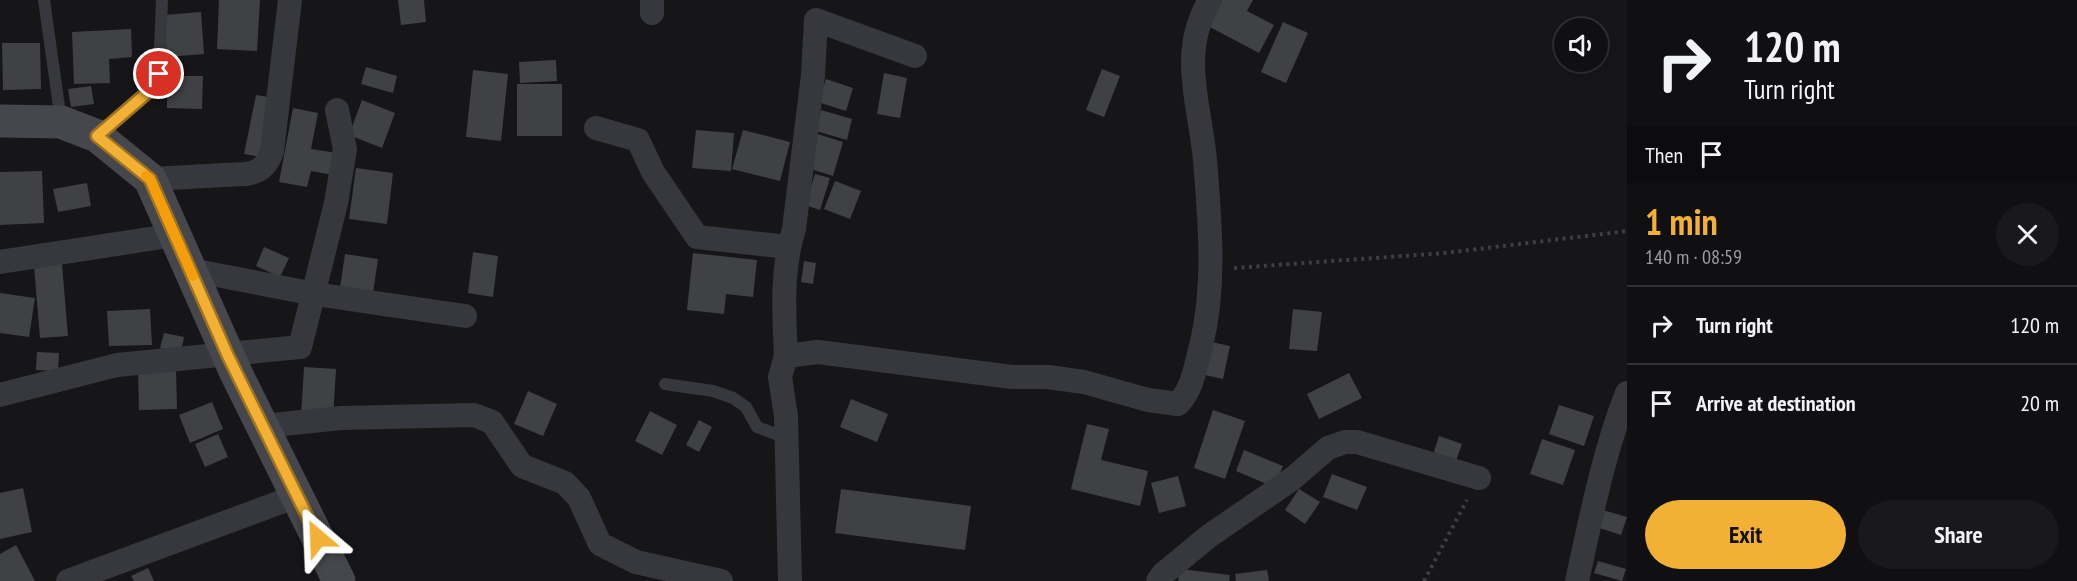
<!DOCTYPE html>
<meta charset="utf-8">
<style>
body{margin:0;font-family:"PT Sans Narrow",sans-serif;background:#19191b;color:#f1f3f6;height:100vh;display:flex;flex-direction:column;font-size:22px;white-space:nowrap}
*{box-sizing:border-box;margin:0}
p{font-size:20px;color:#9c9d9f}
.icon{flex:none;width:33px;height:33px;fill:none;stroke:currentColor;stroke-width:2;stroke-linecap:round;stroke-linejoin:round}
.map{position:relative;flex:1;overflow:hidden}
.panel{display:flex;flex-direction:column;background:#101012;width:450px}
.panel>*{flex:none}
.top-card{background:#101012;color:#f1f3f6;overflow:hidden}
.tools{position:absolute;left:1554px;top:18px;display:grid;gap:12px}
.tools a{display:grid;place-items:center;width:54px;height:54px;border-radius:50%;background:#101012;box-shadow:0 3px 9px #0003,0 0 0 2px #303032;font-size:30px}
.pin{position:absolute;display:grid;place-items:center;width:51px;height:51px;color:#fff;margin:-26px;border:3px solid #fff;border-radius:50%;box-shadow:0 2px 6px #0007}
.me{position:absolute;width:66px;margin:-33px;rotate:334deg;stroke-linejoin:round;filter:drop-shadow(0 0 4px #0008)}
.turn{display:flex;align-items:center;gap:21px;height:126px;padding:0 18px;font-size:27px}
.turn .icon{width:78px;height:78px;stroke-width:2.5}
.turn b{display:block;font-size:42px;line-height:51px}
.then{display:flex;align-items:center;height:57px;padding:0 18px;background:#0003;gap:12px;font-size:22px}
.round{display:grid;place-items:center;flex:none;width:63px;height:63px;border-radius:32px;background:#19191b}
.headline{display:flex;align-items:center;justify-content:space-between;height:102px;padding:0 18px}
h1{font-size:36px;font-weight:700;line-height:45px;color:#f2b134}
.button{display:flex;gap:12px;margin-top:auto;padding:12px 18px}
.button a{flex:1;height:69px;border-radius:36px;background:#f2b134;color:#111;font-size:24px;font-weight:700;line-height:69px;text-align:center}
.button a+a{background:#19191b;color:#f1f3f6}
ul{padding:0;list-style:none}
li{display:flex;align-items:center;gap:18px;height:78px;padding:0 18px;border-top:2px solid #303032}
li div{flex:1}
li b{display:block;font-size:22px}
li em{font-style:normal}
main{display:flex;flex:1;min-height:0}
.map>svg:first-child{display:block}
.building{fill:#404145}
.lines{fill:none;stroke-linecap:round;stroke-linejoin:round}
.path{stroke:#3d3f44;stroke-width:4;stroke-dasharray:3 4.5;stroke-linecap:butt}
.lane{stroke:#37383d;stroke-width:12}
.street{stroke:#37383d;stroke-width:24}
.secondary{stroke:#45474d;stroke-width:33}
.route-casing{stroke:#9d7322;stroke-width:15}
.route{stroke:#f2b134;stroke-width:10}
.slow{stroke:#f59e0b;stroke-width:10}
</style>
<main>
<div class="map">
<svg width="1627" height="581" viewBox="0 0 1627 581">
<rect width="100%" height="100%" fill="#161618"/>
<path class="building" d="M219 0H260L257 51 217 49Z
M398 0H424L426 22 401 25Z
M1222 0H1253L1247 11 1274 25 1259 53 1208 26Z
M201 12 204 54 167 57 164 15Z
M1283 22 1308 33 1286 83 1261 72Z
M131 29 132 57 109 59 110 83 74 84 72 32Z
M2 43H40L41 89 3 90Z
M556 60 557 81 520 83 519 62Z
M366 67 397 76 393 93 361 84Z
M1102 69 1120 76 1104 117 1086 110Z
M473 70 508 74 501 141 466 137Z
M884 73 907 78 900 118 877 114Z
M167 76H203L202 109 167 108Z
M826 79 853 88 846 111 818 102Z
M517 84H562V136H517Z
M91 86 94 104 71 107 68 89Z
M256 95 274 98 262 157 244 154Z
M362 100 395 113 382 148 349 135Z
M293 108 318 113 311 149 337 153 333 175 311 171 307 187 279 182Z
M821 110 852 119 847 140 816 131Z
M696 130 734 133 731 171 692 168Z
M743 130 790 142 780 181 732 169Z
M814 133 843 142 833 176 804 167Z
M356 168 393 173 387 224 349 219Z
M42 171 44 223 0 225V172Z
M815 174 830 178 820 210 805 205Z
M835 181 861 191 850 219 824 209Z
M87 183 91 206 58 212 53 189Z
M264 247 289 258 280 277 256 266Z
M473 252 498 256 493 297 468 293Z
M693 253 757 260 753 297 726 294 724 314 687 310Z
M345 254 378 259 372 300 339 295Z
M804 261 816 263 813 284 801 282Z
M62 264 68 336 40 338 34 266Z
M0 293 35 298 29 337 0 333Z
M150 309 152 345 109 346 107 311Z
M1293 309 1322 312 1317 351 1289 349Z
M164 333 184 337 181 353 160 348Z
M1202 340 1230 346 1223 379 1196 373Z
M37 352 59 353 58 371 36 370Z
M304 367 336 369 333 418 301 416Z
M176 369 177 409 139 410 138 370Z
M1349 373 1362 398 1319 419 1307 394Z
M528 391 557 404 543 436 514 424Z
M851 399 888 414 877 442 840 427Z
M212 402 223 429 190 443 179 415Z
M1559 405 1594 416 1584 446 1549 434Z
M1213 410 1245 421 1225 479 1194 468Z
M650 411 677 425 662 455 635 441Z
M699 420 712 427 699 452 686 445Z
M1087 424 1109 429 1101 460 1148 471 1140 506 1071 489Z
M218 434 228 457 205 467 195 444Z
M1439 436 1462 444 1451 475 1429 467Z
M1542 439 1575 450 1563 485 1530 474Z
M1244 450 1283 466 1274 487 1236 471Z
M1332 474 1367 487 1357 510 1323 497Z
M1178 476 1186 506 1159 513 1151 483Z
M23 488 32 532 0 539V493Z
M841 489 971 506 965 550 835 533Z
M1299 489 1320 502 1305 524 1285 510Z
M1596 508 1627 517 1621 535 1590 525Z
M16 545 35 581H0V554Z
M1598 561 1626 569 1622 581 1594 573Z
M148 568 154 581H134L131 576Z
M1180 569 1230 575 1229 581H1178Z
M1267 570 1269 581H1236L1235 574Z"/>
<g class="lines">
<path class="path" d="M1234 268 1445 253 1627 231
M1424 581 1467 500"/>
<path class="lane" d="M44 0 61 121
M98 135 155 83 159 74 162 0
M665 384 713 391 733 398 746 407 757 427 787 438"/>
<path class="street" d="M652 0V13
M596 128 638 140 653 172 697 237 788 247
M150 179 245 174C260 172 267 166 272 151L290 0
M0 262 175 235
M191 270 315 294 465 316
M786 356C784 315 781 269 794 229L813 75 816 20 915 56
M0 395 117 365 300 347 336 203 345 149 337 110
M263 426 341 418 474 415 492 422 522 466 565 483 579 498 600 544 636 562 721 581
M68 581 297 496
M790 581 786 416 780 377 786 356 818 352 1012 377H1048L1084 382 1148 400 1178 404C1193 388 1195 368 1201 346 1216 285 1210 223 1205 160 1200 104 1178 53 1210 0
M1158 581 1163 574 1209 536 1292 479 1328 448 1345 442H1357L1479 478
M1577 581C1591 518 1603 454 1627 393"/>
<path class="secondary" d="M0 121 61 122 97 136 150 179 236 373 339 581"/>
</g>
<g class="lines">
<g class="route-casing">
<path id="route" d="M159 74 148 92 97 136 150 179 228 356 318 538"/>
</g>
<use href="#route" class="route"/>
<path class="slow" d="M146 176 150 179 193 276"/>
</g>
</svg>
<div class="tools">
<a><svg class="icon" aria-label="sound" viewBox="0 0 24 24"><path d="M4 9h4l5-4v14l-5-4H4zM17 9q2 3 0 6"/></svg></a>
</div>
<div class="pin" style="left:159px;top:74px;background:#d93025"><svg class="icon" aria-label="arrive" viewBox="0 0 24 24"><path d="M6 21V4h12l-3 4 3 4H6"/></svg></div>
<svg class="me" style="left:318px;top:538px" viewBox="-20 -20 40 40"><path d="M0-17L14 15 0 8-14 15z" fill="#f2b134" stroke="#fff" stroke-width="4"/></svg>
</div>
<section class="panel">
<div class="top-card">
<div class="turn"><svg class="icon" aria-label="right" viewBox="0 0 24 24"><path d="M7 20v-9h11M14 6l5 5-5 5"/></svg><div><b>120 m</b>Turn right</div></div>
<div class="then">Then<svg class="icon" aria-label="arrive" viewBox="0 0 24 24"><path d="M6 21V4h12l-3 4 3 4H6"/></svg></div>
</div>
<div class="headline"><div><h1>1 min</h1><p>140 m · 08:59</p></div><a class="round"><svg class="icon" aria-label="close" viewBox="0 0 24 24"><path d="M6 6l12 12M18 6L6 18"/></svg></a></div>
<ul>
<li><svg class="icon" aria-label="right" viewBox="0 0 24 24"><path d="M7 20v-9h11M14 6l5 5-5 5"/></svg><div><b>Turn right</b></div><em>120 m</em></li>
<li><svg class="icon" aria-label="arrive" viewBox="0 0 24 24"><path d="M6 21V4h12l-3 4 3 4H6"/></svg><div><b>Arrive at destination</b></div><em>20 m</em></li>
</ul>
<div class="button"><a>Exit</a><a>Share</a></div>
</section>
</main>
